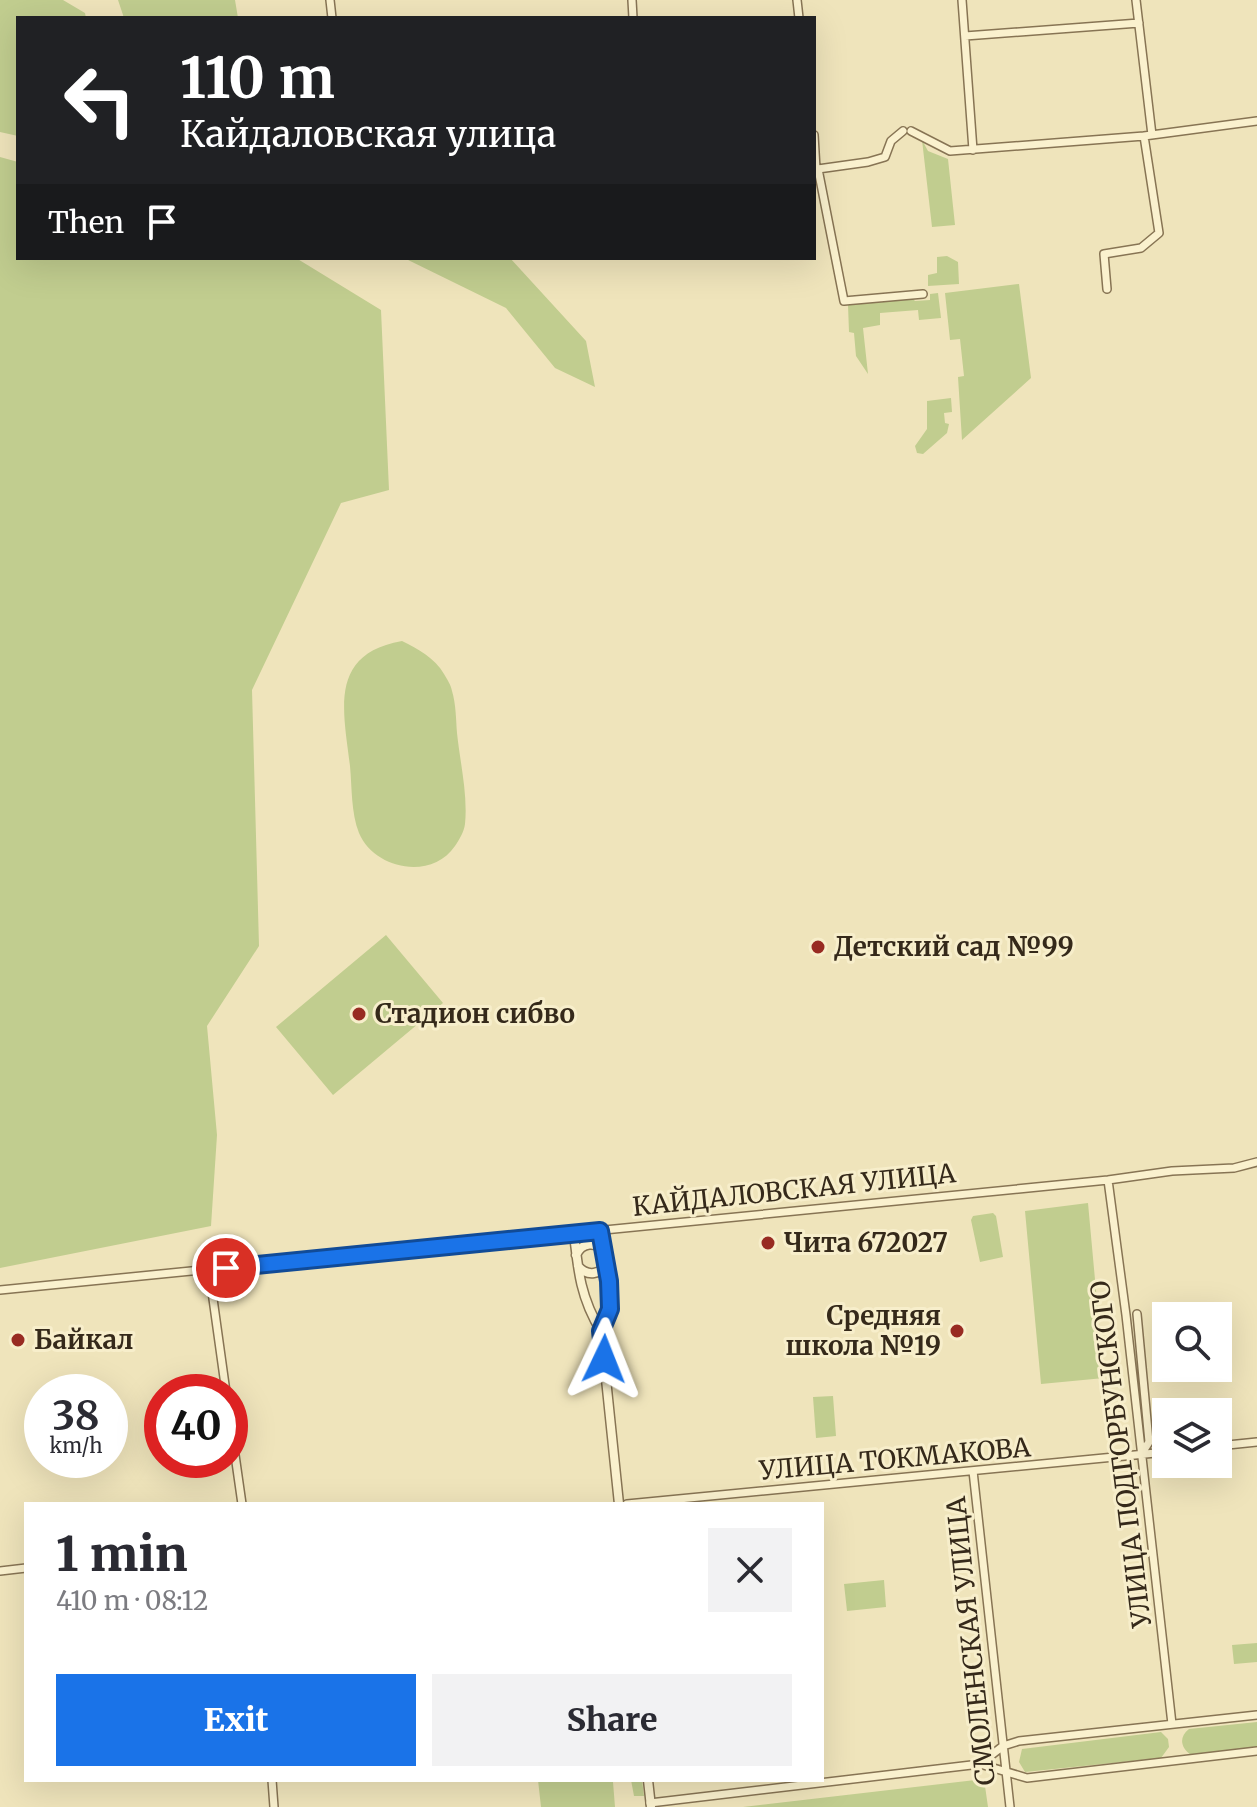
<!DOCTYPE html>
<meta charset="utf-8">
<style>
body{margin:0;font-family:Merriweather,serif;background:#f2f2f3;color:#2b2b33;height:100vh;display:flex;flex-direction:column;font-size:30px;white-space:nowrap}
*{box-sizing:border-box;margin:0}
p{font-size:26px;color:#7c7c81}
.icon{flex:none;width:44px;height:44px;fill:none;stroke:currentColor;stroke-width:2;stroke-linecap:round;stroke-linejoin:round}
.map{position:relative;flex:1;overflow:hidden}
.side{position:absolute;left:24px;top:1502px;width:800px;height:280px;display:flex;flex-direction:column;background:#fff;border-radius:0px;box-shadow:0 8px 32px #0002}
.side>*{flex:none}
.banner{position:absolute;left:16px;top:16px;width:800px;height:244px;border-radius:0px;box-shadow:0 8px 32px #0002;background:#202124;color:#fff;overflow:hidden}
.buttons{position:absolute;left:1152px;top:1302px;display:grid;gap:16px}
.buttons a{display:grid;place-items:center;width:80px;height:80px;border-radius:0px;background:#fff;box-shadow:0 8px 32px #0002;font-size:40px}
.speed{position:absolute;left:24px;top:1374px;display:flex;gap:16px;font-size:40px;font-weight:700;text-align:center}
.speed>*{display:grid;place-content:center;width:104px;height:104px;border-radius:50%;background:#fff;box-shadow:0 8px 32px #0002;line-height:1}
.speed small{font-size:20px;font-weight:400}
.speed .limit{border:12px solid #d22;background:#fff;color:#111}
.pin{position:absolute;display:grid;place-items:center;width:68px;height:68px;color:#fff;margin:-34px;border:4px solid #fff;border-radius:50%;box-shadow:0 2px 8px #0007}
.me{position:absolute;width:88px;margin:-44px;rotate:2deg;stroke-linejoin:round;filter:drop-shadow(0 0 6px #0008)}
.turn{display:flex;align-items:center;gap:28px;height:168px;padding:0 32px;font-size:36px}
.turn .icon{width:104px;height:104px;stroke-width:2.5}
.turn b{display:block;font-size:56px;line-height:68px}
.then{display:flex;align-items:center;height:76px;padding:0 32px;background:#0003;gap:16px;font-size:30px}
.round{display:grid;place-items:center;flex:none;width:84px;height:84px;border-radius:0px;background:#f2f2f3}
.summary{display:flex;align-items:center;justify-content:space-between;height:136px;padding:0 32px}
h1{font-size:48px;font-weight:800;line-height:60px}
.action{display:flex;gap:16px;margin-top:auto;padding:16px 32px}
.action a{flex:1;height:92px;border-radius:0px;background:#1a73e8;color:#fff;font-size:32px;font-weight:800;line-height:92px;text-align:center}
.action a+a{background:#f2f2f3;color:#2b2b33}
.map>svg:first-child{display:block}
.green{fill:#c1cd8f}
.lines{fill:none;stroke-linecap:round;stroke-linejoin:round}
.minor-casing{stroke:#877454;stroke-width:10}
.tertiary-casing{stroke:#877454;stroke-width:11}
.minor{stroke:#faf1ce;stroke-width:7}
.tertiary{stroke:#faf1ce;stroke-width:8}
.route-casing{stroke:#114b97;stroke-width:20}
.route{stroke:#1a73e8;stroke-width:14}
.poi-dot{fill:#982b22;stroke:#f7eecb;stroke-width:3}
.labels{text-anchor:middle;stroke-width:6;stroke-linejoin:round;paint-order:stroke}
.poi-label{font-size:26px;font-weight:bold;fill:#35291a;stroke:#f7eecb;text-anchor:start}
.street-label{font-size:26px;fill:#35291a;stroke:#f7eecb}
</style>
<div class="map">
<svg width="1257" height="1807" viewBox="0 0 1257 1807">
<rect width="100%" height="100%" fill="#efe4bb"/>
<path class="green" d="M0 0H63L85 13 86 18H18V136L0 132Z
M118 0H235L238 18H124Z
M922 140 928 151 948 159 955 225 932 227Z
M0 157 18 162V258H296L381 310 389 490 341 503 252 690 259 946 207 1026 217 1135 211 1226 0 1268Z
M947 256 958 262 959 284 928 286V275L937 273V257Z
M404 258H510L586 341 595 387 555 368 506 308Z
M1019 284 1031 378 962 440 958 377 964 376 960 339 950 340 945 293Z
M938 293 941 318 919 320 918 310 880 313V325L863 328 868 374 856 356 854 333 849 332 848 305 913 299 915 301 930 300V294Z
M951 398 952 412 944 413 945 423 949 424 947 433 923 454 917 453 915 446 927 429V401Z
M402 641C418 649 435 658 444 674 447 679 451 685 452 691 456 704 456 720 457 733 460 762 468 795 465 824 464 832 459 840 455 846 431 881 374 869 359 833 351 813 352 787 350 766 343 709 329 654 402 641Z
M386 935 443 1003 333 1095 276 1027Z
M1088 1203 1104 1378 1041 1384 1025 1211Z
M993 1213 996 1216 1003 1257 980 1262 971 1220 973 1216Z
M833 1396 836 1436 816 1438 813 1397Z
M884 1580 886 1607 847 1611 844 1584Z
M1257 1643V1662L1234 1664 1232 1645Z
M1257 1722V1747L1191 1755C1180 1747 1179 1737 1189 1729Z
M1161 1732 1168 1739 1169 1747 1161 1758 1025 1772 1019 1762 1022 1749Z
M984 1779 988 1807H743Z
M538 1780H642L644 1796H634L631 1780 613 1782 615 1807H541Z"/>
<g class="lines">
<g class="minor-casing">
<path id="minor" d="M330 0 332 18
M632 0 633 18
M797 0 799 18
M962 0 973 150
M1136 0 1152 135
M965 36 1139 23
M903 131 891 141 885 157 868 162 818 169 844 301 923 294
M911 131 950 151 1144 136 1257 121
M814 135 816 169
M1107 289 1104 254 1141 248 1159 233 1144 136
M1108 1180 1126 1315 1172 1724
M209 1270 226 1392
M0 1290 1108 1180 1172 1171 1234 1168 1257 1162
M1137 1314 1149 1442 1142 1453
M230 1420 242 1504
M1218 1446 1257 1442
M973 1471 1010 1807
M627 1504 1166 1452
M0 1571 26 1568
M980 1764 1003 1746 1019 1741 1257 1715
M272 1780 274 1807
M650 1803 980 1764 1027 1778 1257 1751"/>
</g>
<g class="tertiary-casing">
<path id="tertiary" d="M600 1231C610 1266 615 1296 601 1331
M574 1234C578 1271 581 1299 601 1331L619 1504
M576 1255C582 1242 596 1241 605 1252
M578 1266C587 1277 602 1275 607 1262
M648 1780 651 1807"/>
</g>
<use href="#minor" class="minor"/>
<use href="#tertiary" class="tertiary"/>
</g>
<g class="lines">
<g class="route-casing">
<path id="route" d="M226 1268 600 1231 609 1281 610 1309 601 1331 604 1359"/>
</g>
<use href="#route" class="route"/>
</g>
<g class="poi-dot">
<circle cx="818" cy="947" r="8"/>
<circle cx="359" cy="1014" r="8"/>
<circle cx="768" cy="1243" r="8"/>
<circle cx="957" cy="1331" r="8"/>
<circle cx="18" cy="1340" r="8"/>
</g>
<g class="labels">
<g class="poi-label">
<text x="834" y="956">Детский сад №99</text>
<text x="375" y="1023">Стадион сибво</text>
<text x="784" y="1252">Чита 672027</text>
<text x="941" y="1325" text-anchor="end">Средняя<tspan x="941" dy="30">школа №19</tspan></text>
<text x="34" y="1349">Байкал</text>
</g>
<g class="street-label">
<text transform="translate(794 1190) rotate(-6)" y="9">КАЙДАЛОВСКАЯ УЛИЦА</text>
<text transform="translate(1121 1454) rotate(-97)" y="9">УЛИЦА ПОДГОРБУНСКОГО</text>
<text transform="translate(895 1459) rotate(-5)" y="9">УЛИЦА ТОКМАКОВА</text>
<text transform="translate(971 1641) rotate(-96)" y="9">СМОЛЕНСКАЯ УЛИЦА</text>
</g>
</g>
</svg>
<div class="buttons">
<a><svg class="icon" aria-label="search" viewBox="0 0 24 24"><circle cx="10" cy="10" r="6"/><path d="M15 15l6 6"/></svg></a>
<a><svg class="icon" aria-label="layers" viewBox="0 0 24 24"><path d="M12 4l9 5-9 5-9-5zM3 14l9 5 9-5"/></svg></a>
</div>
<div class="speed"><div>38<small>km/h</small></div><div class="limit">40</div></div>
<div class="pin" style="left:226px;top:1268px;background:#d93025"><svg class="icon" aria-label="arrive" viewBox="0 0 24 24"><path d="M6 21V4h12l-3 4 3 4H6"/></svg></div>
<svg class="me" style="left:604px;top:1359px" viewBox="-20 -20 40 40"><path d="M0-17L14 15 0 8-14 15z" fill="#1a73e8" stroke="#fff" stroke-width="4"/></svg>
<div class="banner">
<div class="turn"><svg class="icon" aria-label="left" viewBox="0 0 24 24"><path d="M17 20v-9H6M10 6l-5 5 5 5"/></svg><div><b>110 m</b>Кайдаловская улица</div></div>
<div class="then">Then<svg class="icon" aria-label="arrive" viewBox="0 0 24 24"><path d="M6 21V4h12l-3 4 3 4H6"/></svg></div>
</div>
<section class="side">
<div class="summary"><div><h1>1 min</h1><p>410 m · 08:12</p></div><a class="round"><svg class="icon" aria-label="close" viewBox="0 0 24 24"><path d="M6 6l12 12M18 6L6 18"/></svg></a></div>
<div class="action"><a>Exit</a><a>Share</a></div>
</section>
</div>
